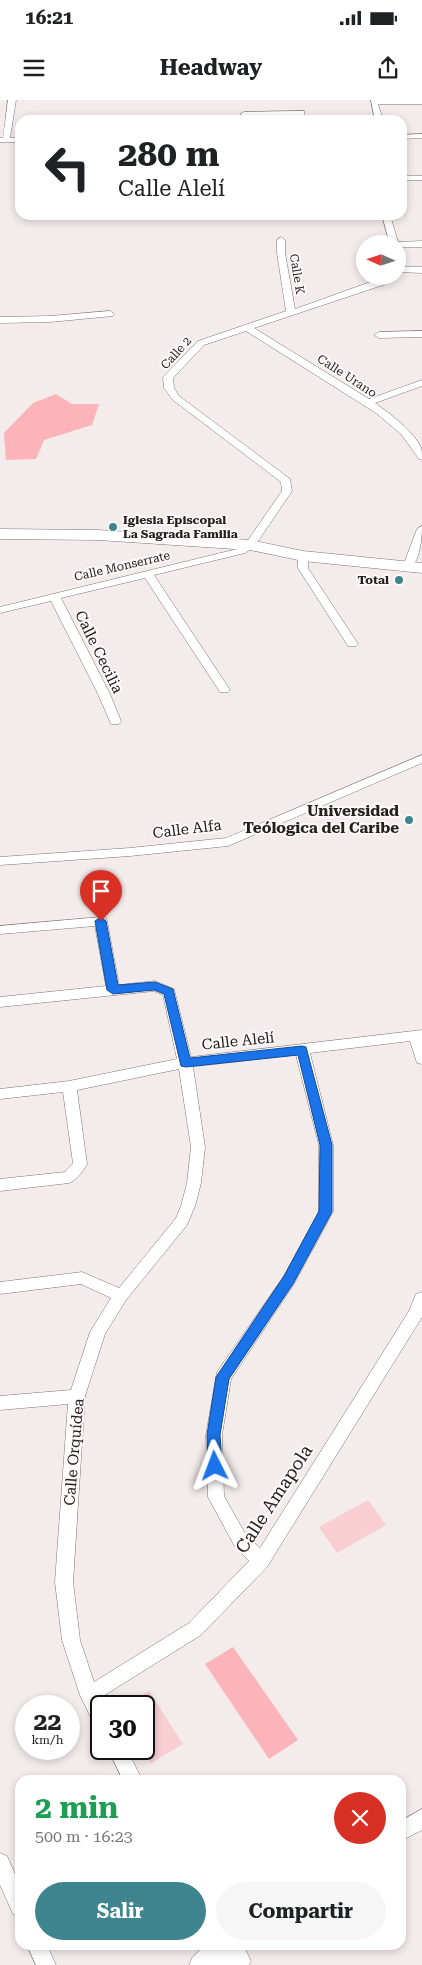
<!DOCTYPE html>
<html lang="es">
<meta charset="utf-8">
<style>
body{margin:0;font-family:"Roboto Serif",serif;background:#f6f6f6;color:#202124;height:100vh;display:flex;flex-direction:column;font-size:19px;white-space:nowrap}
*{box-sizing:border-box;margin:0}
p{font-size:16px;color:#757577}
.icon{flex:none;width:28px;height:28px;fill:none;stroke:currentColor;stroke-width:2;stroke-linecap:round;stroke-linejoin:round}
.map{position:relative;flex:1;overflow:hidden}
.details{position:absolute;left:15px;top:1675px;width:391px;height:175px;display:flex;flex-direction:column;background:#fff;border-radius:15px;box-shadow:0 2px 8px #0003}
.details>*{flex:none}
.banner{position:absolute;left:15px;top:15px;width:392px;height:105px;border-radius:15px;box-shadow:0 2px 8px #0003;background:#fff;color:#202124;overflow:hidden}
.needle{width:32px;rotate:273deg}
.fabs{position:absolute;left:356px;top:135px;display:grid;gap:10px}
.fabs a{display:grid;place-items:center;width:50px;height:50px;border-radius:50%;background:#fff;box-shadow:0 2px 8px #0003;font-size:25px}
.speed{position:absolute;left:15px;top:1595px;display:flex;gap:10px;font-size:25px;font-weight:700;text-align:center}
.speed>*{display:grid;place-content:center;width:65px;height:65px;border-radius:50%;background:#fff;box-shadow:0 2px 8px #0003;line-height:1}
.speed small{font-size:12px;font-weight:400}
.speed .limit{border:2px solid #111;border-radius:8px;background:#fff;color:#111}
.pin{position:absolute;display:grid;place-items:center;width:42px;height:42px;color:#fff;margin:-51px -21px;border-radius:50% 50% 50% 0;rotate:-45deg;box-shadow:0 0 5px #0007}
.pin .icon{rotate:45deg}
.me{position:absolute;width:55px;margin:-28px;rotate:357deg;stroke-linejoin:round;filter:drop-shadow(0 0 4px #0008)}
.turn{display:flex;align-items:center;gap:18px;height:105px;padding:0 20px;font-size:22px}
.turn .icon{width:65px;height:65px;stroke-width:2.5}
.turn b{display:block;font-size:35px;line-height:42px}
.round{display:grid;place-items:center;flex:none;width:52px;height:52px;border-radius:26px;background:#f6f6f6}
.head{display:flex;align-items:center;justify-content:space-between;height:85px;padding:0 20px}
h1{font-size:30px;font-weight:700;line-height:38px;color:#1e9e55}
.button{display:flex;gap:10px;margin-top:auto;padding:10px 20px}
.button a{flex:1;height:58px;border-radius:30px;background:#3e858f;color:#fff;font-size:20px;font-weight:700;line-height:58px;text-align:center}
.button a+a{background:#f6f6f6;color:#202124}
.status{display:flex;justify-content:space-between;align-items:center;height:35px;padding:0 25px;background:#fff;direction:ltr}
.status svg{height:14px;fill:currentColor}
header{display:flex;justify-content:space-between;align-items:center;height:65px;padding:0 20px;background:#fff;font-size:22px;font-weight:700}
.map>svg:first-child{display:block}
.green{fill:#f8ced2}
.water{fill:#fcb4bb}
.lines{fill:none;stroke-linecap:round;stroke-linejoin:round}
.street-casing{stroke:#7d7575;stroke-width:1}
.secondary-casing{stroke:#7d7575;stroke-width:1}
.street{fill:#fff;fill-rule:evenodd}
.secondary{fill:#fff;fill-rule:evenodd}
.route{fill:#1a73e8;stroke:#114b97}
.poi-dot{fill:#3e858f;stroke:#fff9f9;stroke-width:2}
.labels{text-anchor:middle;stroke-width:4;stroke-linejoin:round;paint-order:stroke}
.far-street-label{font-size:12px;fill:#232020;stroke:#fff9f9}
.far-poi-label{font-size:12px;font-weight:bold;fill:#232020;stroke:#fff9f9;text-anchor:start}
.street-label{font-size:15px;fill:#232020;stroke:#fff9f9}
.poi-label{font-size:15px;font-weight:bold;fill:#232020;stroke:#fff9f9;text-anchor:end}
.near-street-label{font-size:18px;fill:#232020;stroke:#fff9f9}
</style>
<div class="status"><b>16:21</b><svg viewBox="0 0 49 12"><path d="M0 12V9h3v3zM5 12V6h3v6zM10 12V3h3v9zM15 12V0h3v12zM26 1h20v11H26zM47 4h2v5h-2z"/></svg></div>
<header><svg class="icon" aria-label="menu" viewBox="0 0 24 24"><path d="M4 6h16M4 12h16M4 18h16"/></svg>Headway<svg class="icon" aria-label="share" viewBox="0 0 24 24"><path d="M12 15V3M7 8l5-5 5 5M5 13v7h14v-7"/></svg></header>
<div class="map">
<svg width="422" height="1865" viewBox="0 0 422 1865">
<rect width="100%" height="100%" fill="#f4ebeb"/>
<path class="green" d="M368 1400 386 1425 337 1453 319 1427Z
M149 1591 183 1644 151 1663 142 1649H144V1606H123Z"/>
<path class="water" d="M56 294 72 304H99L92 325 44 340 36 359 6 360 4 333 33 303Z
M233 1547 298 1640 269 1659 205 1564Z"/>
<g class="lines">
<g class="street-casing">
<path id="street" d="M8 0H16L10 38H20V42H0V38H3Z
M371 0H422V4H378L383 20H375Z
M304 11V15H301L244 16 240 14 244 12Z
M422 34V38L402 39V35Z
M402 76H422V80H402Z
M382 115H390L398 142 422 141V147H398V144H390Z
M281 137 285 140V153L295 209 387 176H397L389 183 254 228 369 299 422 280V286L375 303C389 313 415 332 421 348 422 351 422 356 422 360L419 359 401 334 376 313 246 231 204 245 173 278 174 288 179 296 290 379 292 391 254 447 245 453 154 475 230 590 228 592H220L145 478 61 498 110 594 121 621 119 624H111L98 594 51 501 0 513V507L237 449 246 443 282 391 281 382 173 300 164 288 163 277 198 241 286 211 277 153V140Z
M401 167H422V173L398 172V168Z
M110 211 114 214 113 216 50 222 0 223V217L50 216Z
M422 231V237L379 238 374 235 379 232Z
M422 426C422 437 420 465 408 469L404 468 403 466 417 429Z
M303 453 308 456V468L358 544 356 546H348L298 468V456Z
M422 655V663L228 746 130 756 0 765V757L130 748 226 738Z
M101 817 106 818 107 821 119 885 155 881 174 889 191 957 422 930V964L417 963 410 941 310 953 333 1045V1112L294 1184 231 1279 222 1335 224 1396 246 1435 260 1448 409 1211 416 1194 422 1192V1217L267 1467 201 1535 100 1598 105 1606H101V1627L94 1624 80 1595 62 1540 55 1482 68 1304 0 1310V1296L71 1290 90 1232 111 1198 81 1184 0 1194V1182L82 1172 119 1188 176 1118 181 1106 187 1083 191 1047 179 969 77 990 87 1064C83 1071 77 1080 69 1083L0 1091V1079L65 1072 73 1063 63 992 0 999V989L69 981 177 959 163 895 154 891 0 907V897L106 886 95 826 0 834V826ZM296 955 319 1045V1112L284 1176 217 1272 206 1335 208 1397 234 1445 249 1461 189 1523 94 1582 80 1540 73 1482 85 1296 105 1234 126 1200 187 1125 195 1106 201 1083 205 1047 193 967Z
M108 1649H127L142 1680H123Z
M422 1709V1730L401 1741V1721Z
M0 1753 7 1756 20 1785V1817L13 1814 0 1785Z
M27 1845H47L56 1865H36Z
M205 1845H243L251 1861 249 1865H189L192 1858Z"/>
</g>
<g class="secondary-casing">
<path id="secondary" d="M0 429 98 430 250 440 303 451 422 463V473L303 461 250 450 98 440 0 439Z"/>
</g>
<use href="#street" class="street"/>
<use href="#secondary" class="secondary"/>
</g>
<path class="route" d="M101 817 106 821 118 885 155 882 173 889 190 958 302 946 306 947 332 1045V1112L293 1184 229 1279 220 1335 222 1366 220 1370 215 1372 210 1370 208 1366 207 1335 216 1277 284 1176 319 1111 320 1045 298 955 186 967 181 966 164 894 154 890 113 894 107 890 95 821Z"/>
<g class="poi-dot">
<circle cx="113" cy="427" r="5"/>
<circle cx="399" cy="480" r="5"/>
<circle cx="409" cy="720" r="5"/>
</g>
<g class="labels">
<g class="far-street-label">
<text transform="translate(297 174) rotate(81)" y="4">Calle K</text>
<text transform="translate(176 253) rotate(-48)" y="4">Calle 2</text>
<text transform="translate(347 276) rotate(33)" y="4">Calle Urano</text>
<text transform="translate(122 466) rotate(-13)" y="4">Calle Monserrate</text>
</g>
<g class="far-poi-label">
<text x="123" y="424">Iglesia Episcopal<tspan x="123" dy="14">La Sagrada Familia</tspan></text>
<text x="389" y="484" text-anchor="end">Total</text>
</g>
<g class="street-label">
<text transform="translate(99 552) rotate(64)" y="5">Calle Cecilia</text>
<text transform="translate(187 729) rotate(-7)" y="5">Calle Alfa</text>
<text transform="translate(238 941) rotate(-6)" y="5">Calle Alelí</text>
<text transform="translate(74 1352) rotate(-85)" y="5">Calle Orquídea</text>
</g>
<g class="poi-label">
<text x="399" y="716">Universidad<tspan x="399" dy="17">Teólogica del Caribe</tspan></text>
</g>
<g class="near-street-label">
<text transform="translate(274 1399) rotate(-57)" y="6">Calle Amapola</text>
</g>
</g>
</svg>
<div class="fabs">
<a><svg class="needle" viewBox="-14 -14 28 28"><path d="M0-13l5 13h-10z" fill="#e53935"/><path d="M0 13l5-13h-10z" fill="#757577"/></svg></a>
</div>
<div class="speed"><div>22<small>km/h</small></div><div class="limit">30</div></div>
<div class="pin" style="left:101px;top:821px;background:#d93025"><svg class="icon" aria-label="arrive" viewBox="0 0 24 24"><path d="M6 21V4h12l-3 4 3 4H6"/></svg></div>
<svg class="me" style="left:215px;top:1366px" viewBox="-20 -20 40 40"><path d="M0-17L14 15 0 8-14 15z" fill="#1a73e8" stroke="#fff" stroke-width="4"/></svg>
<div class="banner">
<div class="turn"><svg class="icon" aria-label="left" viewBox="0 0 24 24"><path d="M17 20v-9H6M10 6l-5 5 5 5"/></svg><div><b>280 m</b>Calle Alelí</div></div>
</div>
<section class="details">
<div class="head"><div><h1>2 min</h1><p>500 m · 16:23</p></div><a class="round" style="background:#d93025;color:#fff"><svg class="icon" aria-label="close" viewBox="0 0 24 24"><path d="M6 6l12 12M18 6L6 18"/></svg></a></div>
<div class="button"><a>Salir</a><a>Compartir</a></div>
</section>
</div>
